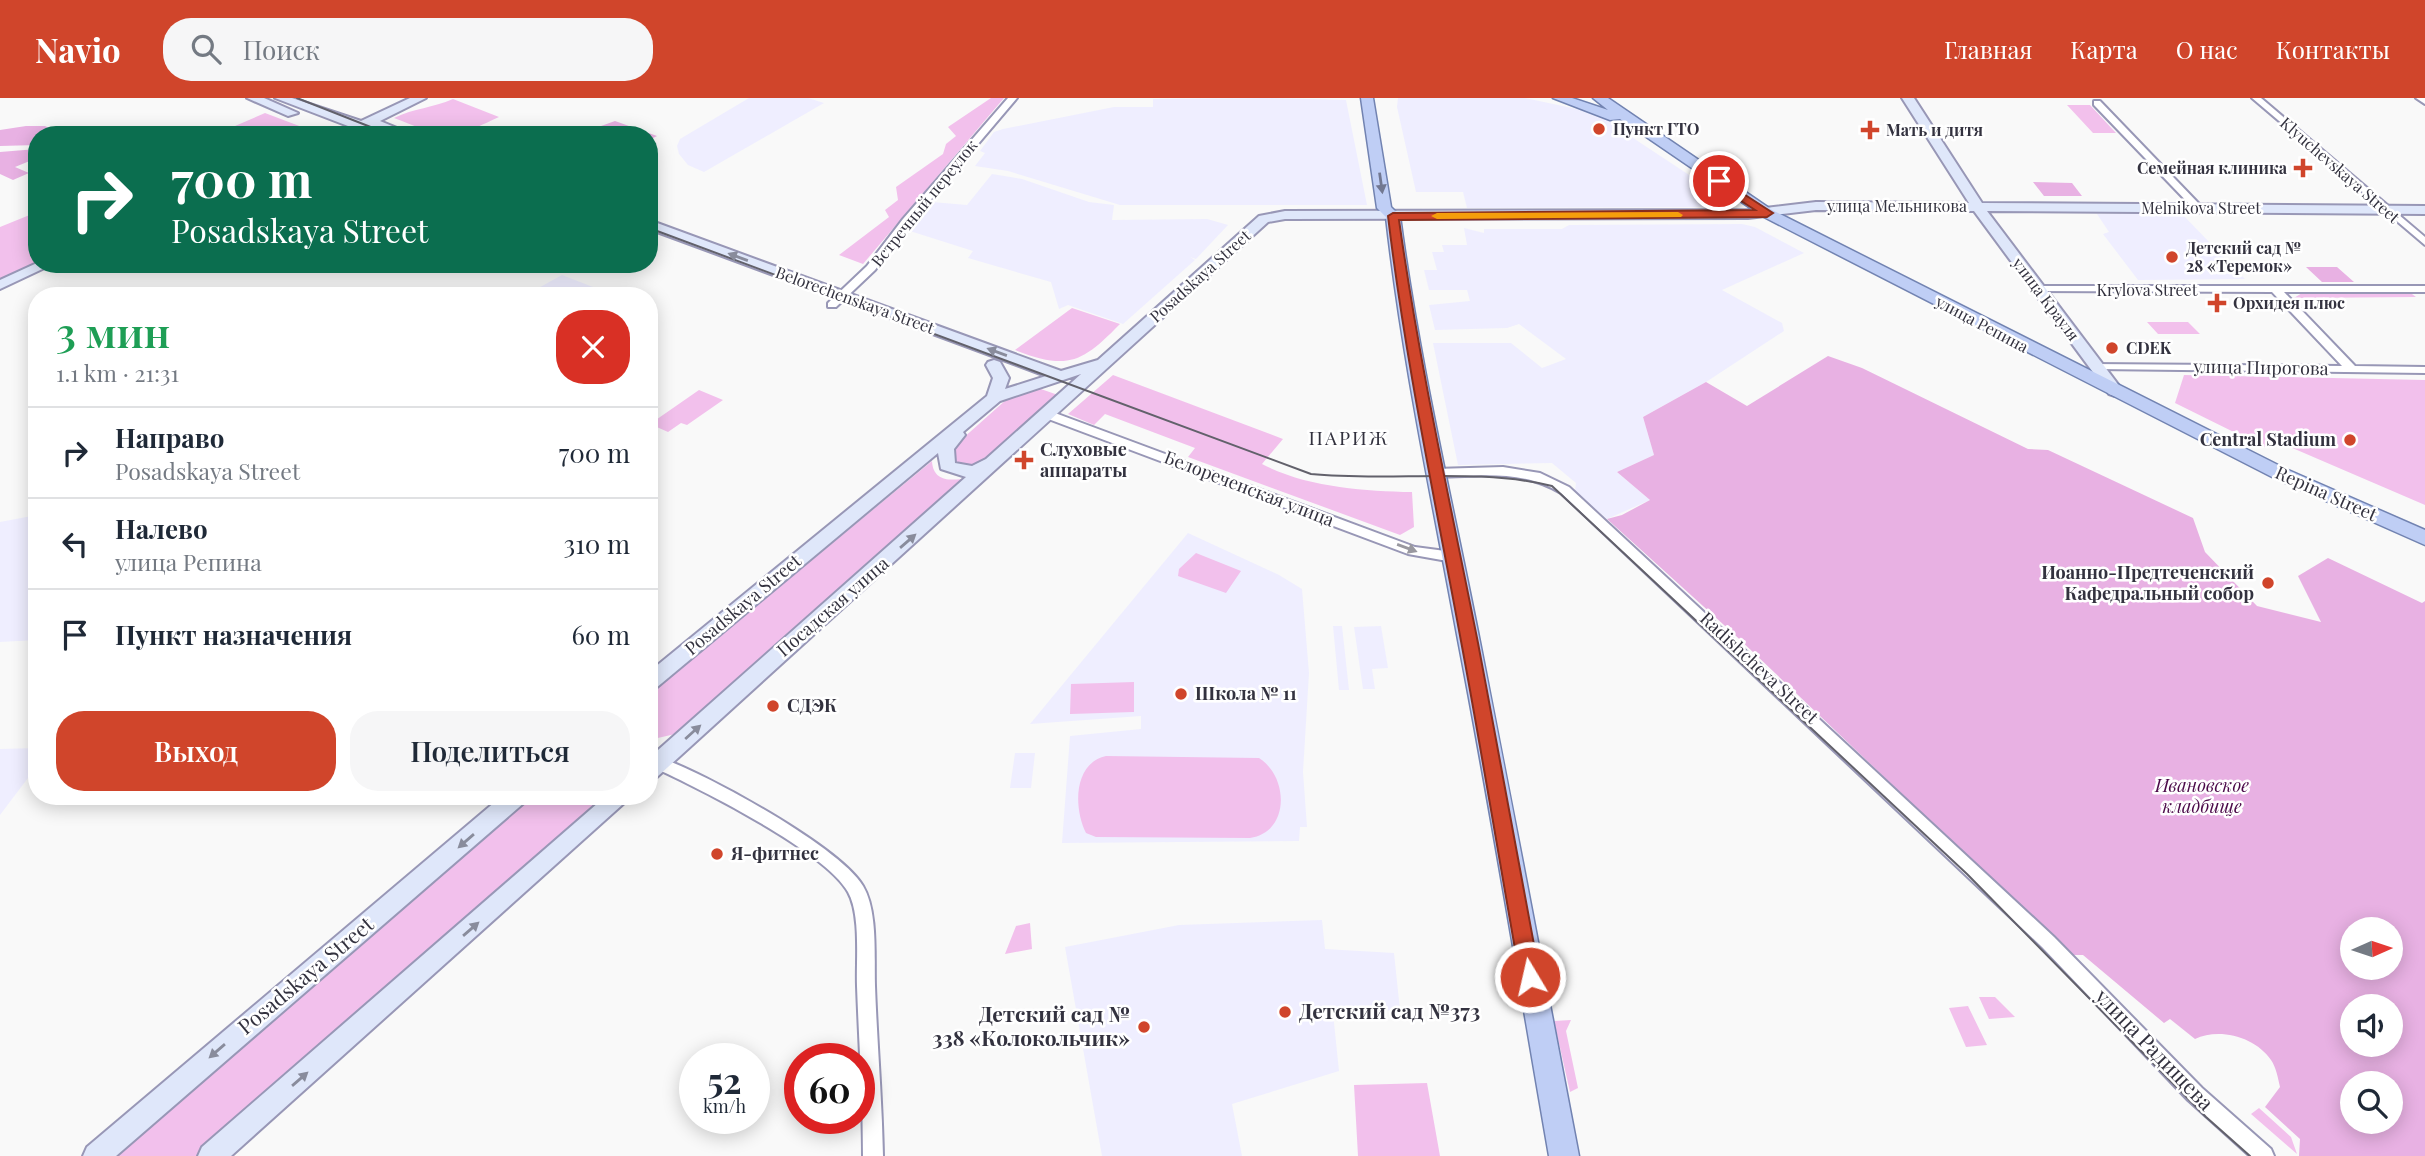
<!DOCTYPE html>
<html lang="ru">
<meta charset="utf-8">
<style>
body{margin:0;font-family:"Playfair Display",serif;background:#f6f6f7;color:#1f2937;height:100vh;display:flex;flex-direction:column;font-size:26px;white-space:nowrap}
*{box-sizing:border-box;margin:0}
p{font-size:23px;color:#747a83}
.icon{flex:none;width:38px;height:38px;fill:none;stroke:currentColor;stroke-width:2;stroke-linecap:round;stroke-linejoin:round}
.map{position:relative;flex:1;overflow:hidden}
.details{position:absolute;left:28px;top:189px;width:630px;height:518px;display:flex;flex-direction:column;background:#fff;border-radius:28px;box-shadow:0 4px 18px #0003}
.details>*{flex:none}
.hud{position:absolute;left:28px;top:28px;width:630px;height:147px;border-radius:28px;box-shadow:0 4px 18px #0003;background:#0b6e4f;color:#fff;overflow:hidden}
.needle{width:46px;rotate:87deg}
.fabs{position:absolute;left:2340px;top:819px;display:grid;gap:14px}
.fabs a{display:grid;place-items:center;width:63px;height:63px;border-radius:50%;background:#fff;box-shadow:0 4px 18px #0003;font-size:35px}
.speed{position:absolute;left:679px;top:945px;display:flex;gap:14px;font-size:35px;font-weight:700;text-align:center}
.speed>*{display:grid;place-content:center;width:91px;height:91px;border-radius:50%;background:#fff;box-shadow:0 4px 18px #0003;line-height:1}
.speed small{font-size:18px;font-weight:400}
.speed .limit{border:10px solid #d22;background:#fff;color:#111}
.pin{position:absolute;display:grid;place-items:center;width:60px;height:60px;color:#fff;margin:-30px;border:4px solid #fff;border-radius:50%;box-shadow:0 2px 7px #0007}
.me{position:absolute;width:77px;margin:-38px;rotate:351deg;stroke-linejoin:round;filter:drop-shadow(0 0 5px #0008)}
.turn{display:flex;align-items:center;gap:24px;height:147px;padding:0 28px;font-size:32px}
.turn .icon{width:91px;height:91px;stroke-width:2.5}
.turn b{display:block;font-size:49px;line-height:60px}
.round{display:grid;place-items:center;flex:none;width:74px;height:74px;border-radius:28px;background:#f6f6f7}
.headline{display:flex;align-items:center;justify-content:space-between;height:119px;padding:0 28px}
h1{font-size:42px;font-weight:600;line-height:52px;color:#1e9e55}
.button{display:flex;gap:14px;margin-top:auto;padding:14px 28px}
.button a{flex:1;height:80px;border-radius:28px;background:#d0452b;color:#fff;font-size:28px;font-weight:600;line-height:80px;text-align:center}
.button a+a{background:#f6f6f7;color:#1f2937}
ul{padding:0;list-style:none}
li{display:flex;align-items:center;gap:21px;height:91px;padding:0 28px;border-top:2px solid #e0e1e3}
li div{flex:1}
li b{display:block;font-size:26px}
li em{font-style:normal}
header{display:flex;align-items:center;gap:42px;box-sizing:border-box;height:98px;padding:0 35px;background:#d0452b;color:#fff}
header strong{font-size:33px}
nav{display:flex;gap:38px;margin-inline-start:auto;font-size:24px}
.search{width:490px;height:63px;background:#f6f6f7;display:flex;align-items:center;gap:18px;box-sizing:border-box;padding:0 24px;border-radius:28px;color:#747a83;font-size:26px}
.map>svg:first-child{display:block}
.built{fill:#efeeff}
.green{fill:#f2c0ec}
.forest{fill:#e8b1e3;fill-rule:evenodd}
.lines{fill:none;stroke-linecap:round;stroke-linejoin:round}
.street-casing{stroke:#9897b6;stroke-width:4}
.secondary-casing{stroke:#9897b6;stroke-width:4}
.primary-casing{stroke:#7283b1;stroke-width:3}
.street{fill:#fff;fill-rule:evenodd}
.secondary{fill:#dfe7fa;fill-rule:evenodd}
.primary{fill:#bfcef5;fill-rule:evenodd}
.tram{stroke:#62616b;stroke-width:2}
.oneway{fill:#727891}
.oneway2{fill:#898c9c}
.oneway3{fill:#99989f}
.route{fill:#d0452b;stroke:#872d1c;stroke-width:2}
.slow{fill:#f59e0b}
.poi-dot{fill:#d0452b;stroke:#fff;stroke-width:2.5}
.labels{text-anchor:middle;stroke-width:5;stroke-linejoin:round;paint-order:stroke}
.far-poi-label{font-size:16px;font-weight:bold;fill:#33323f;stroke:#fff;text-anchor:start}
.far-street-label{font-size:16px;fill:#33323f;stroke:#fff}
.street-label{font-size:18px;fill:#33323f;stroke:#fff}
.poi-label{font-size:18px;font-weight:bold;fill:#33323f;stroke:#fff;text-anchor:start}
.park-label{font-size:18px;font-style:italic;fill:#4b0949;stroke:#fff}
.neighbourhood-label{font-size:19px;letter-spacing:2px;fill:#33323f;stroke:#fff}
.near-street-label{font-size:21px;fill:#33323f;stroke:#fff}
.near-poi-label{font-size:21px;font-weight:bold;fill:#33323f;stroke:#fff;text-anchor:start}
</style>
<header>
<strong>Navio</strong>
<div class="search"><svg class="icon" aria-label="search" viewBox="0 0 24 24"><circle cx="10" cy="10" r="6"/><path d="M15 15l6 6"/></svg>Поиск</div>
<nav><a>Главная</a><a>Карта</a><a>О нас</a><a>Контакты</a></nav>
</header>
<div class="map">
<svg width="2425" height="1058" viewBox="0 0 2425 1058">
<rect width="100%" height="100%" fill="#f9f9f9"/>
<path class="built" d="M749 0H808L824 5 704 74 688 67 679 56 677 48 680 41Z
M1266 0 1346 2 1367 107H1120L1008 73 975 68 985 55 980 53 994 34 1003 31 1114 9H1153V1Z
M1398 0H1525L1600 16 1626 30 1621 32 1724 100V105L1706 109 1467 110 1463 94H1416L1397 9Z
M992 76 1022 81 1089 104 1114 107 1112 122 1207 121 1228 127 1196 161 1190 159 1195 162 1123 226 1068 207 1059 211 1051 184 968 160 973 153 910 133 932 104 967 107Z
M2097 116H2182L2245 181 2138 182 2103 136 2109 134Z
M1742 126 1755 129 1804 155 1722 192 1782 225 1784 233 1706 284 1643 319 1654 357 1617 374 1650 402 1607 421 1575 393 1576 385 1552 365 1458 367 1433 245H1511L1542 270 1566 261 1519 226 1507 230 1435 232 1429 207 1470 203 1467 192H1429L1424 172H1437L1432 154H1444L1442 147H1467L1464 130 1484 135V131H1562L1569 127Z
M562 177 598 191 587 198H524Z
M37 417V542L0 544V424Z
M1188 435 1279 477 1302 491 1309 575 1303 674 1307 729H1300L1299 743 1062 745 1070 638 1141 631V618L1030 626Z
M1333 528H1342L1349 592H1339Z
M1381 528 1388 570 1372 571 1375 591H1363L1354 529Z
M37 650V668L0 717V651Z
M1015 655H1035L1031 690H1010Z
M1322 822 1325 851 1394 855 1400 912 1333 915 1339 973 1232 1006 1242 1058H1102L1065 849 1179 827Z"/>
<path class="green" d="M991 0H1004L863 166 839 157 889 119 885 112 898 102 896 89 943 56 946 46 956 38 948 29Z
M453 1 499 19C449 43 445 40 394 20 414 10 433 10 453 1Z
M2067 7H2090L2116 35H2093Z
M265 15 323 37H259L235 28Z
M37 114V165L0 182V129Z
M2302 195 2412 196 2416 199 2294 200Z
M1072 210 1120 226C1081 266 1067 272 1015 252Z
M2147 224H2188L2200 236H2158Z
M1113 277 1283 341 1262 366C1306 389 1363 393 1412 394L1414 429 1400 437 1188 359 1195 350 1105 316 1094 327 1068 316Z
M2184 277 2425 282V407L2274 342 2264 349 2175 305Z
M1038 290 1058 297 982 365 961 369 951 364 952 350 1007 301Z
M699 292 723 302 687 327 681 325 668 334 650 326Z
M932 363C933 384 951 383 967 380L684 634 649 642V596Z
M1196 455 1241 473 1226 495 1178 478 1179 471Z
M1134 584V614L1070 616 1071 586Z
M1106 658 1259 660C1289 679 1290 734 1250 740L1096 739 1086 735C1073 709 1074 665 1106 658Z
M534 698H608L202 1058H111Z
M1030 825 1032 851 1005 856 1016 828Z
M1979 899H1995L2015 919 1989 921Z
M1968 908 1987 947 1966 949 1949 910Z
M1571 922 1566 933 1578 990 1570 994 1554 923Z
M1427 985 1440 1058H1358L1354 987Z
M2259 1010 2291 1039 2297 1056 2251 1016Z"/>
<path class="forest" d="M615 23 657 38 649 42V37H576Z
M26 28H45L64 37H37V47L0 48V32Z
M37 51V60L15 69 29 75 13 82 0 76V54Z
M2033 84 2072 85 2082 98H2044Z
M2306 169H2337L2354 184H2322Z
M1828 258 1862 270 2028 351 2048 352 2193 420 2205 454 2257 508 2321 524 2298 478 2328 460 2422 505 2425 503V1058H2299L2300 1041 2265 1009 2280 989C2278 980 2276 969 2271 962 2256 939 2219 929 2195 941L2170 921 2164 925 2083 857H2071L1735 537 1607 421 1622 417 1650 402 1617 374 1654 357 1643 319 1706 284 1747 308ZM2352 831H2390V870H2352ZM2352 908H2390V947H2352ZM2352 985H2390V1024H2352Z"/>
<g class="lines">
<g class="street-casing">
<path id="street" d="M1008 0H1017L911 125 875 172 836 209H828V205L867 168 903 121Z
M2252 0H2261L2425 139V147Z
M2416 0H2425V6Z
M2094 3H2100L2201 108V112H2195L2094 7Z
M2037 188H2425V194H2284L2355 268 2425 269V275L2096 271 2090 268 2092 266 2342 268 2272 194 2033 193V189Z
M1047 312 1415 449 1453 454 1460 459 1453 464 1408 456 1043 319V313Z
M1503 369 1540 375 1569 389 2054 839 2202 990 2271 1051 2274 1058H2250L2188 1002 2042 849 1561 395C1522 371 1479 378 1435 379L1429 375 1435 371Z
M658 659C704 674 840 749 863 788 878 813 874 859 875 888 877 945 882 1001 883 1058H863C863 1001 859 945 857 888 856 862 861 817 848 794 825 753 698 690 653 669L650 665 653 661Z"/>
</g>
<g class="secondary-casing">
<path id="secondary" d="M247 0H264L298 15 288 18Z
M275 0H292L361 23 410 0H426L380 23 414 37 365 30 351 37H334L348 28Z
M1902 0H1914L1982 105 2425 108V116L1987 113 2123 293 2115 298 2109 296 1974 113 1816 112 1748 120 1285 121 1268 124 657 679 649 681V660L966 379 941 371 938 355 656 590 649 592V574L987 298 993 280 986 267 988 264 994 262 1000 264 1009 280 1005 291 1046 278 649 131V122L1061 273 1098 262 1259 118 1285 113 1748 112 1816 104 1969 105ZM1081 276 986 361 972 368 955 365 954 351 965 337 963 334 1000 303Z
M37 165 53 166 0 191V182Z
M502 698H528L525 704 116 1058H83L87 1049Z
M606 698H632L231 1058H198L202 1049Z"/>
</g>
<g class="primary-casing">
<path id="primary" d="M1361 0H1373L1391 109 1400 118C1419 262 1452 402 1480 544 1514 715 1546 887 1579 1058H1549C1519 886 1491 713 1458 542 1432 401 1402 262 1386 119L1377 110Z
M1553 0H1572L1608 12 1593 0H1608L1772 112 2286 371 2425 432V447L2272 379 1762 118 1620 21 1610 22Z"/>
</g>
<use href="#street" class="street"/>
<use href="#secondary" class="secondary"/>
<use href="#primary" class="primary"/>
<path class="tram" d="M297 0 391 37
M649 130 1311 376C1390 384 1475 369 1552 388L1967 776 2206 1019 2250 1058"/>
</g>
<defs><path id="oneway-solid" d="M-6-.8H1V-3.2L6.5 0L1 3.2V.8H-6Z" transform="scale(1.75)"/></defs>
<use class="oneway" href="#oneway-solid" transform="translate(1381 85) rotate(82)"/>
<g class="oneway2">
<use href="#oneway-solid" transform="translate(738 159) rotate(-160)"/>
<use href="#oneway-solid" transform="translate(997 254) rotate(-160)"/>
<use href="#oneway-solid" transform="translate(908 443) rotate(-41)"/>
<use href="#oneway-solid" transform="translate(693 634) rotate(-42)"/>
<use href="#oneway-solid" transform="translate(466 743) rotate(139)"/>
<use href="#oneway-solid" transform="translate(471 831) rotate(-41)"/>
<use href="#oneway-solid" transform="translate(217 953) rotate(139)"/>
<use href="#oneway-solid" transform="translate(300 981) rotate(-41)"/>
</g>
<use class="oneway3" href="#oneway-solid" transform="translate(1407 450) rotate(20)"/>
<path class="route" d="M1719 80 1773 115 1767 119 1399 122C1419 264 1450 404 1478 545 1499 656 1519 767 1540 879L1537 885 1530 888 1523 885 1520 879C1500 767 1482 655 1461 543 1435 402 1405 261 1388 118L1393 115 1755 112 1715 86 1714 83Z"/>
<path class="slow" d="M1678 114 1683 117 1681 119 1437 121 1431 118 1437 115Z"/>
<g class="poi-dot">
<circle cx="1599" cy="31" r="7"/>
<path d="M1866.5 21.5h7v7h7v7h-7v7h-7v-7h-7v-7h7z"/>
<path d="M2299.5 59.5h7v7h7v7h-7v7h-7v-7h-7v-7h7z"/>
<circle cx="2172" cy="159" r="7"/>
<path d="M2213.5 194.5h7v7h7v7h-7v7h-7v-7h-7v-7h7z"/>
<circle cx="2112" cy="250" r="7"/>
<circle cx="2350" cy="342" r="7"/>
<path d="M1020.5 351.5h7v7h7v7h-7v7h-7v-7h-7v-7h7z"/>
<circle cx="2268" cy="485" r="7"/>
<circle cx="1181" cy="596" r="7"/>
<circle cx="773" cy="608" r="7"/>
<circle cx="717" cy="756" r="7"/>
<circle cx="1285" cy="914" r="7"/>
<circle cx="1144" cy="929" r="7"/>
</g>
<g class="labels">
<g class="far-poi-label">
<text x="1613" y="37">Пункт ГТО</text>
<text x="1886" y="38">Мать и дитя</text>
<text x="2287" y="76" text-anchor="end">Семейная клиника</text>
<text x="2186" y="156">Детский сад №<tspan x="2186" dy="18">28 «Теремок»</tspan></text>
<text x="2233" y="211">Орхидея плюс</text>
<text x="2126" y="256">CDEK</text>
</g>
<g class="far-street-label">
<text transform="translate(2340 72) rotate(41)" y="6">Klyuchevskaya Street</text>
<text transform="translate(924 105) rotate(-51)" y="6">Встречный переулок</text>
<text x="1897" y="114">улица Мельникова</text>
<text x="2201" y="116">Melnikova Street</text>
<text transform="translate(1200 178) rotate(-42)" y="6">Posadskaya Street</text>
<text x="2147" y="198">Krylova Street</text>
<text transform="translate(2046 201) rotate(53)" y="6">улица Крауля</text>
<text transform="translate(855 202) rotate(20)" y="6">Belorechenskaya Street</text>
<text transform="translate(1982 226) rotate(28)" y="6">улица Репина</text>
</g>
<g class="street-label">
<text transform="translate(2261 270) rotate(1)" y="6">улица Пирогова</text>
<text transform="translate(1249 391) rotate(21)" y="6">Белореченская улица</text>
<text transform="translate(2326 396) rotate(24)" y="6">Repina Street</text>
<text transform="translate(743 507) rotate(-40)" y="6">Posadskaya Street</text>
<text transform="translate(833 509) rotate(-41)" y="6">Посадская улица</text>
<text transform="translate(1759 570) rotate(43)" y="6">Radishcheva Street</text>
</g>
<g class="poi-label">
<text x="2336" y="348" text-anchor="end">Central Stadium</text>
<text x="1040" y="358">Слуховые<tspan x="1040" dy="21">аппараты</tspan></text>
<text x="2254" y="481" text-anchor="end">Иоанно-Предтеченский<tspan x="2254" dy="21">Кафедральный собор</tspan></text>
<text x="1195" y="602">Школа № 11</text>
<text x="787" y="614">СДЭК</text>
<text x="731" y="762">Я-фитнес</text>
</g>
<g class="park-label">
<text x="2202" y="694">Ивановское<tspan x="2202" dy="21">кладбище</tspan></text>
</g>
<g class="neighbourhood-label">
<text x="1349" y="347">ПАРИЖ</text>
</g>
<g class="near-street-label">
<text transform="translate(306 878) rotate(-40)" y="7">Posadskaya Street</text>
<text transform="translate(2154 952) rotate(46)" y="7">улица Радищева</text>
</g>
<g class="near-poi-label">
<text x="1299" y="921">Детский сад №373</text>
<text x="1130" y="924" text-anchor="end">Детский сад №<tspan x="1130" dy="24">338 «Колокольчик»</tspan></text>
</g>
</g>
</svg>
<div class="fabs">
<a><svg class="needle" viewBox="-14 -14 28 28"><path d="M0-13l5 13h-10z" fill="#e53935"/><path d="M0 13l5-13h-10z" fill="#747a83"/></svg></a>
<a><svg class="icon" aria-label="sound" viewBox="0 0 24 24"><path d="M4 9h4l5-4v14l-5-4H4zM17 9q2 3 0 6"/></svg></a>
<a><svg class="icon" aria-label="search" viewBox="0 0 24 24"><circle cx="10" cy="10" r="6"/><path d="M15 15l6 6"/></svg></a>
</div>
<div class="speed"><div>52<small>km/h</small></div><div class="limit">60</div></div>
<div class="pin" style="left:1719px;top:83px;background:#d93025"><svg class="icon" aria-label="arrive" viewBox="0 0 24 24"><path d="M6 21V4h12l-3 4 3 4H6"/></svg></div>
<svg class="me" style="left:1530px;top:879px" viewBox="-20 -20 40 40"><circle r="17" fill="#d0452b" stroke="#fff" stroke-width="3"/><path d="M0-11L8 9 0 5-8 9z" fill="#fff"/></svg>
<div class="hud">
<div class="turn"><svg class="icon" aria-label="right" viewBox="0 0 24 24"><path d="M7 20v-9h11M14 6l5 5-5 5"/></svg><div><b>700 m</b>Posadskaya Street</div></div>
</div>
<section class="details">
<div class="headline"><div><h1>3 мин</h1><p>1.1 km · 21:31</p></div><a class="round" style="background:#d93025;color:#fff"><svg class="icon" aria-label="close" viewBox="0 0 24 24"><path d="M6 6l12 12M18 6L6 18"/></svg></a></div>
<ul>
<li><svg class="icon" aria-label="right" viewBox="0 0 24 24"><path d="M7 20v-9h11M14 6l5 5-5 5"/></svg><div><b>Направо</b><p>Posadskaya Street</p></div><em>700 m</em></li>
<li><svg class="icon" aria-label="left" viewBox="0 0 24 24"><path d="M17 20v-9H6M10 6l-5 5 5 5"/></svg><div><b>Налево</b><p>улица Репина</p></div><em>310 m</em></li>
<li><svg class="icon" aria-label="arrive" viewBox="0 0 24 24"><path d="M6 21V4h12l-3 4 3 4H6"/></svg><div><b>Пункт назначения</b></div><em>60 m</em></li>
</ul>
<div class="button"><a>Выход</a><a>Поделиться</a></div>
</section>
</div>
